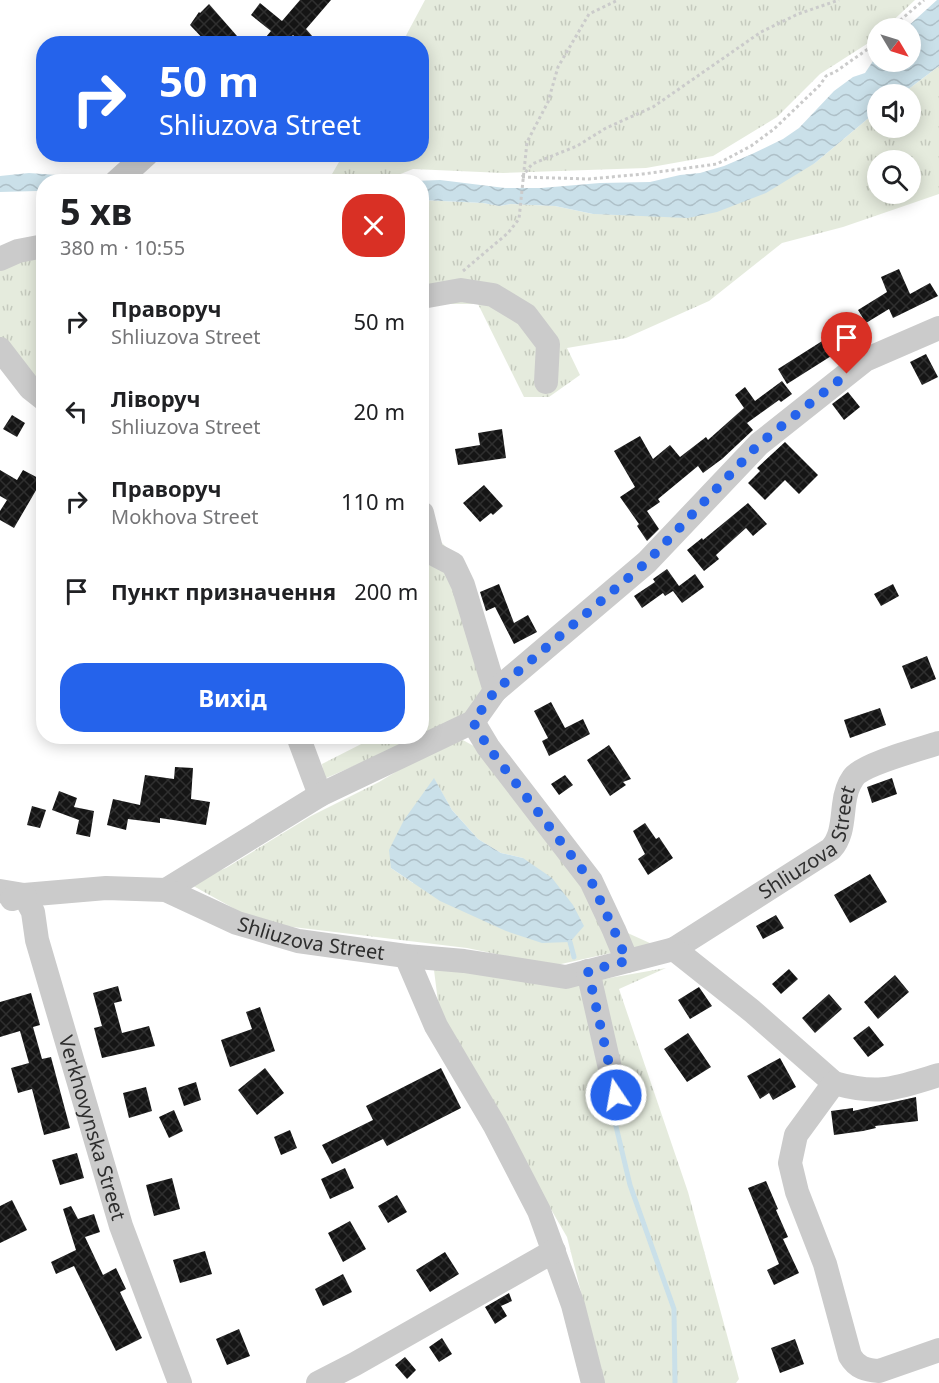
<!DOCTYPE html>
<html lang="uk">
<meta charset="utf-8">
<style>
body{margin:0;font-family:"Noto Sans",sans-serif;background:#f2f2f2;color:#202124;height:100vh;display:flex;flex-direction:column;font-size:22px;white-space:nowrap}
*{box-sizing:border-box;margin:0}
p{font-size:20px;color:#757577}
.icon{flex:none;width:33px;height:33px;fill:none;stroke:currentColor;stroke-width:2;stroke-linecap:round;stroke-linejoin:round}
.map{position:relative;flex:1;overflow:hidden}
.details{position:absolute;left:36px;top:174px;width:393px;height:570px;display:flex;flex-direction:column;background:#fff;border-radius:24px;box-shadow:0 3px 15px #0003}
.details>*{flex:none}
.guide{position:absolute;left:36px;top:36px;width:393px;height:126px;border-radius:24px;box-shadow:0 3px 15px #0003;background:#2563eb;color:#fff;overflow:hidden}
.needle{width:39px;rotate:128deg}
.fabs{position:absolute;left:867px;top:18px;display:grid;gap:12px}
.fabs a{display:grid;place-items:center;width:54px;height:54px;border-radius:50%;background:#fff;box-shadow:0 3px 15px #0003;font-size:30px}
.pin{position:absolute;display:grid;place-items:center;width:51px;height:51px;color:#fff;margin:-62px -26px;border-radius:50% 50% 50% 0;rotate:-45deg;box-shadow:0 0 6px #0007}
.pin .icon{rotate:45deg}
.me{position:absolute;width:66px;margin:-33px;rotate:348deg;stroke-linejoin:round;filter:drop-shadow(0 0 4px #0008)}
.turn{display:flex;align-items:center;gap:21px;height:126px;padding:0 24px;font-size:27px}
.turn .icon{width:78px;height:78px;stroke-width:2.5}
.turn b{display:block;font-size:42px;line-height:51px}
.round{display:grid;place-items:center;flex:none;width:63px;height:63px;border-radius:24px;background:#f2f2f2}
.overview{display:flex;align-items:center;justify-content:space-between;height:102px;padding:0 24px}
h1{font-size:36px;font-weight:700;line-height:45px}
.cta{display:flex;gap:12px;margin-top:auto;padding:12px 24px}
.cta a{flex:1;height:69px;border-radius:24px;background:#2563eb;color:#fff;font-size:24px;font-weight:700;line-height:69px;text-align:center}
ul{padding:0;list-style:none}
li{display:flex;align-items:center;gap:18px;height:90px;padding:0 24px}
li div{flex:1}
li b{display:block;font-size:22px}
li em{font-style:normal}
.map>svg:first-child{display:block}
.grass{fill:url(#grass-tufts);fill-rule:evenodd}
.water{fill:url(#water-waves)}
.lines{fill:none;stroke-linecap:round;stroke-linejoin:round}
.stream{stroke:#cae0e9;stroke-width:5}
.building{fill:url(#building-cross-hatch)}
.path{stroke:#cbcbcb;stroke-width:3;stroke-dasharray:3 3;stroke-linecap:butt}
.minor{stroke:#cbcbcb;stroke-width:24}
.route{stroke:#2563eb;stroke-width:10;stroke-dasharray:0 18}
.labels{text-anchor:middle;stroke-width:6;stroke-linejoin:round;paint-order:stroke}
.street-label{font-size:20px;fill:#2e2e2e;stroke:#fff}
</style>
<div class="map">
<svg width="939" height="1383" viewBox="0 0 939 1383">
<defs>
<pattern id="grass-tufts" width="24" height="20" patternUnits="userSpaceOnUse" patternTransform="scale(1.5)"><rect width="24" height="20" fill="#e5ebdd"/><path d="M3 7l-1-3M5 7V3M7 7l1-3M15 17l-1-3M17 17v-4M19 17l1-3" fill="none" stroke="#c5cabe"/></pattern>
<pattern id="water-waves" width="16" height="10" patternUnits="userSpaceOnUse" patternTransform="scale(1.5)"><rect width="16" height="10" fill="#cae0e9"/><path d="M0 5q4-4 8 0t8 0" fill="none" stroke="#aec0c8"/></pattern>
<pattern id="building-cross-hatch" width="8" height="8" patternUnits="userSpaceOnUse" patternTransform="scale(1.5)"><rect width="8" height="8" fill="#151515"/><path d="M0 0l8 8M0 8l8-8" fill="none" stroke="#2f2f2f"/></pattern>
</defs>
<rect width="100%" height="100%" fill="#fff"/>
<path class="grass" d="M425 0H915L885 28H878L877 35 873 40 820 74 777 117 713 156 646 168 503 173 413 169 383 181H328L343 155 422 154V44L402 43Z
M939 66V194L843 227 782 243 709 301 626 338 567 348 580 375 549 397H524L478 304H436L422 310V200L483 203 499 206 511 204 555 206 593 214 655 215 815 163 877 111 878 128H910V94H902ZM878 160H910V194H878Z
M43 249V387L0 341V264Z
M422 491 432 533 453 554 500 670 465 718 324 779 322 764 375 737 422 736Z
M461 739 481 750 621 930 652 944 552 966 467 948 260 923 188 883 226 868 311 816 379 782 437 747ZM434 779 452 810 478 839 501 853 523 858 413 883 391 868 421 798Z
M666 968 619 989 688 1192 739 1379 736 1383H604L567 1237 443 1023 438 1002 434 970 450 969 564 986Z"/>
<path class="water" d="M937 0H939V66L902 94H878L877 111 815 163 766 193 717 212 688 218 593 214 555 206 511 204 499 206 483 203 422 200V182L414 181 440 180 505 188H541L600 183 650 182 680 175 700 173 724 166 752 154 783 139 799 128 834 91 853 77 865 73 877 55 878 62H910V28H906Z
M29 173 57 175 71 181 44 182 43 193 37 191 0 192V176Z
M434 778 452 810 478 839 501 853 523 858 552 878 573 905 584 926 570 942 542 943 506 931 440 901 391 868 389 850 404 820Z"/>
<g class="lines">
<path class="stream" d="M570 942 574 957
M610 1101 630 1185 674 1309 675 1383"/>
</g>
<path class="building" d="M300 0H331L306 29 313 37 306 44H302L293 35 285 44H260L271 31 251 15 260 3 282 21Z
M209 4 244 44H208L190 25 199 12 200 13Z
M899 269 910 294 930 283 938 296 893 318 889 309 866 323 858 310 887 292 881 277Z
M849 324 858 339 787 384 778 369Z
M926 354 938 377 922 385 910 362Z
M782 381 792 394 781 402 779 400 747 423 753 430 722 459 703 473 698 466 658 499 660 502 647 511 659 529 647 541 637 526 639 524 620 497 635 487 614 451 640 436 653 459 670 445 680 457 706 437 708 440 744 408 735 395 745 387 755 401Z
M848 392 860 407 844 420 832 404Z
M12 415 25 423 17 437 3 429Z
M502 429 506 458 458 465 455 449 480 445 478 433Z
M785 442 818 475 799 494 785 480 765 500 748 483 760 471 757 468Z
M0 470 17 480 23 470 42 480 14 528 0 520V511L7 500 0 496Z
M484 485 503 506 493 515 491 513 480 522 463 503Z
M748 503 767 524 753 536 746 528 716 555 719 559 704 571 687 550 702 538 703 540Z
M667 569 679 586 695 574 704 587 682 603 673 591 665 596 663 593 642 608 634 596 655 582 653 579Z
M499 584 514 623 528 615 537 632 514 644 495 607 486 611 480 592Z
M893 584 899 596 881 606 874 594Z
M927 656 936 679 911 689 902 666Z
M551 702 565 728 583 719 590 734 549 756 542 741 548 738 534 711Z
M880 708 886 725 850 738 844 720Z
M609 745 631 779 623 782 626 785 610 796 587 760Z
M175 767 193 768 191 799 210 802 206 825 160 818V823L128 819 126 830 107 825 113 799 140 805 145 775 174 779Z
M565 775 573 785 559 795 551 784Z
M892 778 897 794 872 803 867 787Z
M59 791 77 798 74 807 94 811 90 837 76 834 79 820 52 810Z
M32 806 46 810 40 828 27 825Z
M645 823 656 839 659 837 673 858 648 875 638 859 645 854 633 831Z
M870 874 887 902 850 923 834 895Z
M776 915 784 928 763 939 756 926Z
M789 969 798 979 781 994 772 984Z
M895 975 909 992 878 1019 864 1002Z
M118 986 122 1001 114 1003 122 1033 149 1026 155 1046 102 1058 94 1028 102 1026 93 993Z
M699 987 712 1006 690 1019 678 1000Z
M31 993 40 1025 33 1027 42 1059 51 1057 70 1128 44 1135 32 1089 18 1093 11 1068 29 1063 20 1031 0 1037V1002Z
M829 994 842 1009 815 1033 802 1018Z
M260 1007 275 1051 230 1067 221 1040 252 1029 246 1012Z
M869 1026 884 1045 868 1057 853 1038Z
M688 1033 711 1067 687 1082 664 1049Z
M780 1058 796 1087 773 1100 769 1093 760 1099 747 1076Z
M265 1068 284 1093 257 1115 238 1090Z
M441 1068 461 1108 387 1146 383 1139 332 1164 322 1145 373 1120 366 1106Z
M196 1082 201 1100 184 1106 178 1088Z
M146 1087 152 1111 129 1118 123 1093Z
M916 1097 918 1121 875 1126 876 1128 863 1131 834 1135 831 1111 853 1108V1111Z
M174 1110 183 1131 169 1138 159 1117Z
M290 1130 297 1148 281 1155 274 1137Z
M77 1153 84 1178 60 1185 52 1160Z
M345 1168 354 1188 330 1199 321 1179Z
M172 1178 180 1209 154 1216 146 1185Z
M766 1181 778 1209 776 1210 788 1237 783 1239 799 1273 774 1285 767 1270 779 1264 748 1188Z
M397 1195 407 1212 388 1223 378 1206Z
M12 1200 27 1230 0 1243V1206Z
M71 1206 78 1219 94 1214 100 1232 85 1237 103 1275 116 1268 126 1289 120 1292 142 1338 116 1351 74 1266 56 1274 51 1262 76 1250 63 1209Z
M350 1221 366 1249 343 1262 328 1233Z
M205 1251 212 1274 180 1283 173 1260Z
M445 1252 459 1274 430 1292 416 1270Z
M343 1274 352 1292 323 1306 315 1289Z
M509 1293 512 1301 501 1306 507 1316 495 1324 485 1307Z
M239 1329 250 1356 227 1365 216 1339Z
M442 1338 452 1354 439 1362 429 1347Z
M795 1339 804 1364 780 1373 771 1348Z
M405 1357 416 1370 407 1379 395 1365Z"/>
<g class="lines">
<path class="path" d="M891 28 924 0
M522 177 589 179 643 174 717 164 751 146 774 129 820 85 826 76 835 72 878 42
M522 177 532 164 577 146 606 128 653 107 761 32 798 14 839 0
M463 271 508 233 519 219 527 142 548 102 558 67 589 14 618 0"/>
<g class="minor">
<path d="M116 182 147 154"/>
<path d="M0 259 18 251 44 246"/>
<path d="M422 297 461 290 493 295 526 315 548 344 546 382"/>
<path d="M0 349 30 388 44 399"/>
<path d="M422 513 432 553 453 564 463 585 495 691"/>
<path d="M473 722 488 747 591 881 614 930 627 961"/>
<path d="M298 736 320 795"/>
<path d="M166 890 320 795 473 722 495 691 647 562 759 444 865 360 939 328"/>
<path id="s1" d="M0 891 24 895 106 888 166 890 237 923 298 941 406 956 464 961 566 977 674 949 831 849C842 837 842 821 844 805 845 796 848 785 853 778 862 764 921 749 939 743"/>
<path id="s2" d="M12 899 24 895 33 912 37 940 121 1226 180 1383"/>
<path d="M674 949 752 1011 834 1083"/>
<path d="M406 956 436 1026 495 1126 539 1211 573 1305 593 1383"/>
<path d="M588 971 616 1095"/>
<path d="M939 1075C895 1088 880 1096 834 1083L796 1135 790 1163 797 1192 825 1264 850 1356C857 1368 866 1370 879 1371L939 1350"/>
<path d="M318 1383 355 1364 554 1251"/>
</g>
</g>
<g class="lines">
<path class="route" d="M616 1095 588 971 627 961 614 930 591 881 488 747 473 722 495 691 647 562 759 444 847 374"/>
</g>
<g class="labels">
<g class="street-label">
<text dy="7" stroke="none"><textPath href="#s1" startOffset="868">Shliuzova Street</textPath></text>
<text dy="7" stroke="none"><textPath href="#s1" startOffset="321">Shliuzova Street</textPath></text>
<text dy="7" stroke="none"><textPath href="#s2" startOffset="256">Verkhovynska Street</textPath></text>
</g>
</g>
</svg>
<div class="fabs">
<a><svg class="needle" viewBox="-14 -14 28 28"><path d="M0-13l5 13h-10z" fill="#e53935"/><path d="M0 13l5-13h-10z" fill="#757577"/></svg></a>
<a><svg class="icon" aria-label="sound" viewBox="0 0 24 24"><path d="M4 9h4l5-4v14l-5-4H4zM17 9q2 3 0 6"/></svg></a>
<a><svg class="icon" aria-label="search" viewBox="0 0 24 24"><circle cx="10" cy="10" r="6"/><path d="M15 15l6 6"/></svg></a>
</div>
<div class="pin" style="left:847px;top:374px;background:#d93025"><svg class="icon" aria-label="arrive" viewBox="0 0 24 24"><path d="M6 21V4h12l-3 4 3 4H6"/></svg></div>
<svg class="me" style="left:616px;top:1095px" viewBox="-20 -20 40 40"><circle r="17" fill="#2563eb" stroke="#fff" stroke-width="3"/><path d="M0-11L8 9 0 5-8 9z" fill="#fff"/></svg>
<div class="guide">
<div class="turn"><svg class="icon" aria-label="right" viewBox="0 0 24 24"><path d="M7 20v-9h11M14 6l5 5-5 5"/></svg><div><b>50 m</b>Shliuzova Street</div></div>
</div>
<section class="details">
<div class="overview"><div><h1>5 хв</h1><p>380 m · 10:55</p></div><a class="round" style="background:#d93025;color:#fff"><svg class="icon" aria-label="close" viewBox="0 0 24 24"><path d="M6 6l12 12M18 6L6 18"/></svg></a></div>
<ul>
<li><svg class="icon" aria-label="right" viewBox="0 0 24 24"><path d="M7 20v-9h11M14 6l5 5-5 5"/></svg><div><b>Праворуч</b><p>Shliuzova Street</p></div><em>50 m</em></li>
<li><svg class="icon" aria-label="left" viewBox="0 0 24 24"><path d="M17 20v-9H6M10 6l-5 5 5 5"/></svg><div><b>Ліворуч</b><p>Shliuzova Street</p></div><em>20 m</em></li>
<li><svg class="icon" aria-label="right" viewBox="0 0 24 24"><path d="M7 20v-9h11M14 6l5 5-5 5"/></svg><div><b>Праворуч</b><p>Mokhova Street</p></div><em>110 m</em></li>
<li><svg class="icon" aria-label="arrive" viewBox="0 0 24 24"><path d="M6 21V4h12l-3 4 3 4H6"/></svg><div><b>Пункт призначення</b></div><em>200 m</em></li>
</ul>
<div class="cta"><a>Вихід</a></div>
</section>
</div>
